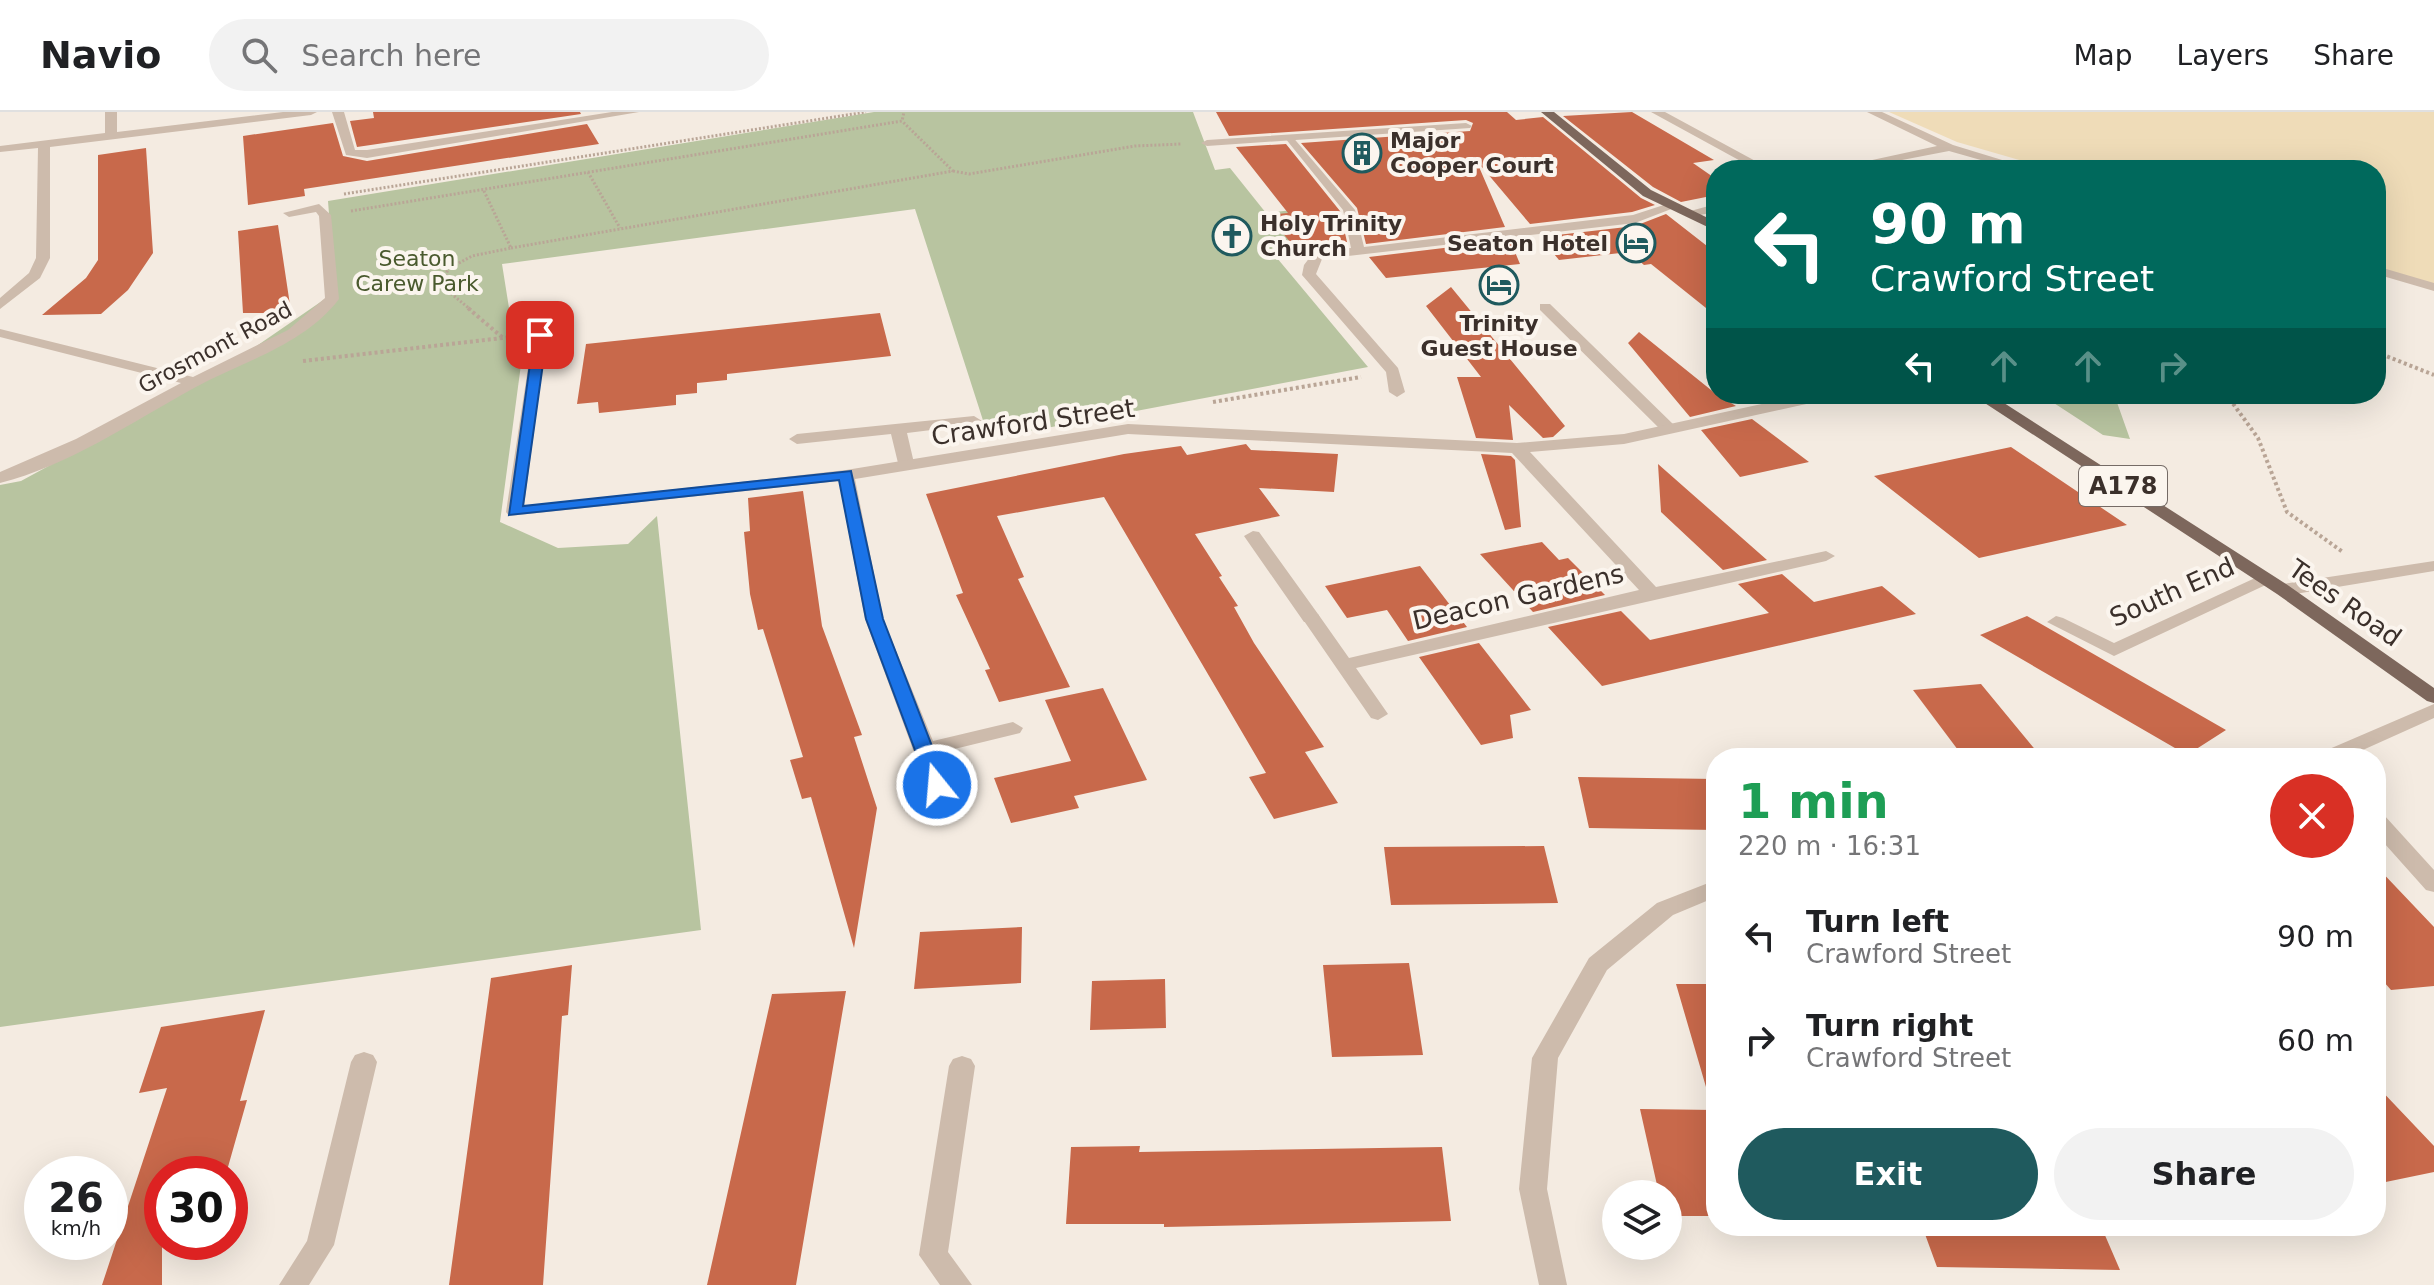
<!DOCTYPE html>
<meta charset="utf-8">
<style>
body{margin:0;font-family:"DejaVu Sans",sans-serif;background:#f2f2f2;color:#202124;height:100vh;display:flex;flex-direction:column;font-size:30px;white-space:nowrap}
*{box-sizing:border-box;margin:0}
p{font-size:26px;color:#757577}
.icon{flex:none;width:44px;height:44px;fill:none;stroke:currentColor;stroke-width:2;stroke-linecap:round;stroke-linejoin:round}
.map{position:relative;flex:1;overflow:hidden}
.sheet{position:absolute;left:1706px;top:636px;width:680px;height:488px;display:flex;flex-direction:column;background:#fff;border-radius:32px;box-shadow:0 8px 32px #0002}
.sheet>*{flex:none}
.top-card{position:absolute;left:1706px;top:48px;width:680px;height:244px;border-radius:32px;box-shadow:0 8px 32px #0002;background:#00695c;color:#fff;overflow:hidden}
.tools{position:absolute;left:1602px;top:1068px;display:grid;gap:16px}
.tools a{display:grid;place-items:center;width:80px;height:80px;border-radius:50%;background:#fff;box-shadow:0 8px 32px #0002;font-size:40px}
.speed{position:absolute;left:24px;top:1044px;display:flex;gap:16px;font-size:40px;font-weight:700;text-align:center}
.speed>*{display:grid;place-content:center;width:104px;height:104px;border-radius:50%;background:#fff;box-shadow:0 8px 32px #0002;line-height:1}
.speed small{font-size:20px;font-weight:400}
.speed .limit{border:12px solid #d22;background:#fff;color:#111}
.pin{position:absolute;display:grid;place-items:center;width:68px;height:68px;color:#fff;margin:-34px;border-radius:16px;box-shadow:0 4px 12px #0006}
.me{position:absolute;width:88px;margin:-44px;rotate:343deg;stroke-linejoin:round;filter:drop-shadow(0 0 6px #0008)}
.turn{display:flex;align-items:center;gap:28px;height:168px;padding:0 32px;font-size:36px}
.turn .icon{width:104px;height:104px;stroke-width:2.5}
.turn b{display:block;font-size:56px;line-height:68px}
.lanes{display:flex;align-items:center;height:76px;padding:0 32px;background:#0003;justify-content:center;gap:40px;direction:ltr}
.lanes .off{opacity:.35}
.round{display:grid;place-items:center;flex:none;width:84px;height:84px;border-radius:42px;background:#f2f2f2}
.head{display:flex;align-items:center;justify-content:space-between;height:136px;padding:0 32px}
h1{font-size:48px;font-weight:800;line-height:60px;color:#1e9e55}
.primary-button{display:flex;gap:16px;margin-top:auto;padding:16px 32px}
.primary-button a{flex:1;height:92px;border-radius:48px;background:#1f5a5e;color:#fff;font-size:32px;font-weight:800;line-height:92px;text-align:center}
.primary-button a+a{background:#f2f2f2;color:#202124}
ul{padding:0;list-style:none}
li{display:flex;align-items:center;gap:24px;height:104px;padding:0 32px}
li div{flex:1}
li b{display:block;font-size:30px}
li em{font-style:normal}
header{display:flex;align-items:center;gap:48px;box-sizing:border-box;height:112px;padding:0 40px;background:#fff;border-bottom:2px solid #e0e0e0}
header strong{font-size:38px}
nav{display:flex;gap:44px;margin-inline-start:auto;font-size:28px}
.search{width:560px;height:72px;background:#f2f2f2;display:flex;align-items:center;gap:20px;box-sizing:border-box;padding:0 28px;border-radius:44px;color:#757577;font-size:30px}
.map>svg:first-child{display:block}
.green{fill:#b8c4a0}
.sand{fill:#efdcb8}
.building{fill:#c8694b}
.lines{fill:none;stroke-linecap:round;stroke-linejoin:round}
.path-far2{stroke:#b9a596;stroke-width:3;stroke-dasharray:2 2;stroke-linecap:butt}
.path-far1{stroke:#b9a596;stroke-width:4;stroke-dasharray:3 3;stroke-linecap:butt}
.path{stroke:#b9a596;stroke-width:5;stroke-dasharray:4 4;stroke-linecap:butt}
.service{fill:#cdbbac;fill-rule:evenodd}
.pedestrian{fill:#cdbbac;fill-rule:evenodd}
.minor{fill:#cdbbac;fill-rule:evenodd}
.primary{fill:#7d675c;fill-rule:evenodd}
.route{fill:#1a73e8;stroke:#114b97;stroke-width:2}
.labels{text-anchor:middle;stroke-width:8;stroke-linejoin:round;paint-order:stroke}
.far-poi-label{font-size:22px;font-weight:bold;fill:#3b302b;stroke:#fbf5ee;text-anchor:start}
.far-park-label{font-size:22px;fill:#4a5a2e;stroke:#fbf5ee}
.far-street-label{font-size:22px;fill:#3b302b;stroke:#fbf5ee}
.shield{fill:#fbf5ee;stroke:#756b66;stroke-width:2}
.shield-label{font-size:24px;font-weight:bold;fill:#3b302b}
.street-label{font-size:26px;fill:#3b302b;stroke:#fbf5ee}
</style>
<header>
<strong>Navio</strong>
<div class="search"><svg class="icon" aria-label="search" viewBox="0 0 24 24"><circle cx="10" cy="10" r="6"/><path d="M15 15l6 6"/></svg>Search here</div>
<nav><a>Map</a><a>Layers</a><a>Share</a></nav>
</header>
<div class="map">
<svg width="2434" height="1173" viewBox="0 0 2434 1173">
<rect width="100%" height="100%" fill="#f4ebe1"/>
<path class="green" d="M874 0H1193L1215 58 1230 56 1266 101 1330 94 1326 130 1295 136 1277 146 1368 255 989 327 915 97 502 152 513 221 509 229 524 230 500 410 558 436 628 432 657 404 701 818 0 915V373L21 369 210 266 335 180 328 89Z
M2040 282H2114L2130 327 2103 323Z"/>
<path class="sand" d="M1889 0H2434V172L2376 156V58H2054L1957 30Z"/>
<path class="building" d="M373 0H580L581 2 357 35 350 9 374 6Z
M1216 0H1507L1516 8 1543 5 1641 86 1655 93 1632 100 1530 112 1476 48 1505 115 1366 132 1357 96 1301 31 1470 19 1473 11 1466 8 1229 24Z
M1632 0 1714 48 1693 51 1716 67V83L1681 90 1653 75 1563 4Z
M333 11 343 44 367 49 587 12 599 32 304 77 305 84 248 93 243 24Z
M1286 32 1340 99 1347 130 1295 136 1268 103 1288 101 1236 35Z
M146 36 153 141 128 178 101 202 42 203 86 166 98 148V43Z
M1666 102 1716 141V204L1651 152 1644 153 1629 140 1559 148 1540 125 1635 114Z
M278 113 290 193 274 201H243L238 119Z
M1510 128 1520 152 1386 166 1369 145Z
M1451 175 1565 314 1553 325 1543 326 1509 293 1513 328 1476 326 1457 265H1481L1426 194Z
M880 201 891 244 727 262V268L697 271V281L676 283V293L599 301 598 290 577 292 586 232Z
M1639 220 1716 282 1736 294 1690 305 1628 231Z
M1752 307 1809 350 1740 365 1701 318Z
M1246 332 1251 338 1338 342 1334 380 1259 376 1280 404 1195 422 1222 464 1219 465 1238 494 1234 495 1254 531 1324 635 1305 640 1338 691 1274 707 1249 665 1266 661 1104 385 997 404 1024 465 1018 467 1070 575 999 590 985 558 990 557 956 483 963 481 926 382 1124 342 1181 334 1187 343Z
M2011 335 2127 413 1979 446 1874 364Z
M1481 342 1511 344 1515 348 1521 415 1505 418Z
M1658 352 1767 448 1723 458 1661 400Z
M803 379 822 514 862 623 854 625 877 696 854 836 811 685 802 687 790 648 803 645 763 517 758 518 750 482 744 420 750 419 748 386Z
M1542 430 1559 448 1568 446 1605 483 1533 500 1480 442Z
M1420 454 1467 515 1408 529 1387 498 1347 506 1325 474Z
M1782 462 1814 490 1882 474 1916 502 1602 574 1548 515 1621 499 1650 528 1769 501 1738 472Z
M2027 504 2226 618 2187 643 1980 523Z
M1479 531 1531 598 1510 603 1513 626 1481 633 1419 545Z
M1981 572 2042 646H1964L1913 578Z
M1103 576 1147 668 1074 684 1079 696 1011 711 994 666 1071 649 1045 588Z
M1578 665 1716 667V718L1589 716Z
M1544 734 1558 791 1391 793 1384 735Z
M2376 754 2434 815V874L2391 878 2376 861Z
M1022 815 1021 871 914 877 920 820Z
M1409 851 1423 943 1332 945 1323 853Z
M572 853 568 903 562 904 543 1173H449L491 866Z
M1165 867 1166 916 1090 918 1092 869Z
M1676 872H1716V973L1706 975Z
M846 879 796 1173H707L772 882Z
M265 898 240 989 247 988 226 1062H162V1173H102L167 976 139 981 161 915Z
M2376 973 2434 1034V1060L2376 1072Z
M1640 997 1716 998V1104H1668V1082H1659Z
M1140 1034 1139 1040 1442 1035 1451 1109 1164 1115V1112H1066L1071 1035Z
M1922 1114H2101L2120 1158 1937 1155Z"/>
<g class="lines">
<path class="path-far2" d="M953 59 969 62 1135 34 1181 32
M588 60 620 116
M344 82 866 0
M351 99 902 9 904 0
M511 136 953 59 902 9
M471 198 442 174 448 157 472 144 511 136 483 77"/>
<path class="path-far1" d="M468 196 503 226
M2376 240 2434 263
M303 249 511 225
M2226 282 2258 326 2287 400 2343 440
M1213 290 1361 265"/>
<path class="path" d="M2246 644 2249 646"/>
<path class="service" d="M1651 0H1665L1772 58H1757Z
M1466 11 1472 14 1470 16 1207 34 1201 31 1207 28Z
M1826 51 1837 58H1822V52Z
M1540 192H1550L1675 314V320H1663L1540 198Z
M974 304 982 309 980 312 907 321 914 351 906 356 898 351 891 322 797 332 789 327 797 322Z
M1253 419 1259 420 1318 502 1320 506 1318 510H1304L1244 424Z
M2434 449V459L2283 484 2274 478 2283 472Z"/>
<path class="pedestrian" d="M1867 0H1882L1953 33 2035 58H2016L1949 39 1850 58H1826L1937 34Z
M2376 154 2434 171V179L2376 162Z"/>
<path class="minor" d="M105 0H117V20L283 0H317L311 3 50 35V146L40 166 0 197V186L29 161 36 146 38 36 0 40V34L105 21Z
M332 0H344L355 38H367L612 0H639L367 46 346 43Z
M1291 23 1355 98 1364 135 1633 103 1673 90 1679 94 1635 111 1322 147 1316 162 1398 256 1405 280 1397 285 1389 280 1386 260 1302 163 1304 153 1313 141 1351 136 1343 98 1285 26Z
M319 92 331 103 339 187C304 233 242 250 194 276 132 310 68 354 0 371V360L76 327 181 271 0 225V217L193 265 288 218 325 186 319 104 316 100 289 105 283 101Z
M1716 92V100L1689 105 1683 101Z
M540 219 547 223 524 394 846 358 1128 312 1517 331 1624 322 1808 282H1837L1829 287 1624 332 1530 340 1656 475 1826 439 1835 444 1826 449 1356 556 1388 602 1378 608 1371 606 1302 506 1304 502H1318L1349 546 1639 478 1512 341 1128 322 855 367 883 507 933 629 1013 610 1023 616 1020 621 938 641 948 673 937 680 926 673 865 507 839 369 509 404 506 400 533 223Z
M2266 461 2275 466 2272 470 2114 544 2047 510 2056 504 2063 506 2114 531Z
M2434 592V606L2345 646H2317L2320 641Z
M2376 701 2384 703 2434 758V780L2426 778 2376 722Z
M1716 768V785L1673 803 1607 858 1558 946 1547 1077 1567 1173H1539L1519 1077 1532 946 1589 846 1657 791Z
M364 940 373 943 377 950 334 1133 309 1173H279L307 1129 351 950 355 943Z
M962 944 971 947 975 954 948 1140 972 1173H940L919 1143 949 954 953 947Z"/>
<path class="primary" d="M1541 0H1554L1651 78 1716 110V119L1643 84Z
M1971 282H1990L2289 474 2434 576V591L2427 589 2277 482Z"/>
</g>
<path class="route" d="M540 219 547 223 523 394 851 359 883 507 947 673 944 677H931L928 673 866 507 839 368 509 403 534 223Z"/>
<defs>
<g id="building-ring" transform="scale(2)"><circle r="9.5" fill="#fbf5ee" stroke="#1f5a5e" stroke-width="1.5"/><path d="M-4-6H4V6H1V3H-1V6H-4ZM-2.5-4.3h1.7v1.8h-1.7ZM.8-4.3h1.7v1.8H.8ZM-2.5-1h1.7V.8h-1.7ZM.8-1h1.7V.8H.8Z" fill="#1f5a5e"/></g>
<g id="church-ring" transform="scale(2)"><circle r="9.5" fill="#fbf5ee" stroke="#1f5a5e" stroke-width="1.5"/><path d="M-1.2-6h2.4v3.5h3.3v2.4h-3.3V6h-2.4V-.1h-3.3v-2.4h3.3Z" fill="#1f5a5e"/></g>
<g id="hotel-ring" transform="scale(2)"><circle r="9.5" fill="#fbf5ee" stroke="#1f5a5e" stroke-width="1.5"/><path d="M-6-4.5h1.5V1H6V5H4.5V3h-9V5H-6ZM-4 0a1.8 1.8 0 1 1 3.6 0ZM.5 0V-2.5h3Q6-2.5 6 0Z" fill="#1f5a5e"/></g>
</defs>
<g fill-rule="evenodd">
<use href="#building-ring" x="1362" y="41"/>
<use href="#church-ring" x="1232" y="124"/>
<use href="#hotel-ring" x="1636" y="131"/>
<use href="#hotel-ring" x="1499" y="173"/>
</g>
<g class="labels">
<g class="far-poi-label">
<text x="1390" y="36">Major<tspan x="1390" dy="25">Cooper Court</tspan></text>
<text x="1260" y="119">Holy Trinity<tspan x="1260" dy="25">Church</tspan></text>
<text x="1608" y="139" text-anchor="end">Seaton Hotel</text>
<text x="1499" y="219" text-anchor="middle">Trinity<tspan x="1499" dy="25">Guest House</tspan></text>
</g>
<g class="far-park-label">
<text x="417" y="154">Seaton<tspan x="417" dy="25">Carew Park</tspan></text>
</g>
<g class="far-street-label">
<text transform="translate(215 235) rotate(-28)" y="8">Grosmont Road</text>
</g>
<rect class="shield" x="2079" y="354" width="88" height="40" rx="6"/>
<g class="shield-label">
<text x="2123" y="382">A178</text>
</g>
<g class="street-label">
<text transform="translate(1033 310) rotate(-8)" y="9">Crawford Street</text>
<text transform="translate(2172 480) rotate(-24)" y="9">South End</text>
<text transform="translate(1518 485) rotate(-13)" y="9">Deacon Gardens</text>
<text transform="translate(2345 491) rotate(35)" y="9">Tees Road</text>
</g>
</g>
</svg>
<div class="tools">
<a><svg class="icon" aria-label="layers" viewBox="0 0 24 24"><path d="M12 4l9 5-9 5-9-5zM3 14l9 5 9-5"/></svg></a>
</div>
<div class="speed"><div>26<small>km/h</small></div><div class="limit">30</div></div>
<div class="pin" style="left:540px;top:223px;background:#d93025"><svg class="icon" aria-label="arrive" viewBox="0 0 24 24"><path d="M6 21V4h12l-3 4 3 4H6"/></svg></div>
<svg class="me" style="left:937px;top:673px" viewBox="-20 -20 40 40"><circle r="17" fill="#1a73e8" stroke="#fff" stroke-width="3"/><path d="M0-11L8 9 0 5-8 9z" fill="#fff"/></svg>
<div class="top-card">
<div class="turn"><svg class="icon" aria-label="left" viewBox="0 0 24 24"><path d="M17 20v-9H6M10 6l-5 5 5 5"/></svg><div><b>90 m</b>Crawford Street</div></div>
<div class="lanes"><svg class="icon" aria-label="left" viewBox="0 0 24 24"><path d="M17 20v-9H6M10 6l-5 5 5 5"/></svg><svg class="icon off" aria-label="ahead" viewBox="0 0 24 24"><path d="M12 20V5M6 11l6-6 6 6"/></svg><svg class="icon off" aria-label="ahead" viewBox="0 0 24 24"><path d="M12 20V5M6 11l6-6 6 6"/></svg><svg class="icon off" aria-label="right" viewBox="0 0 24 24"><path d="M7 20v-9h11M14 6l5 5-5 5"/></svg></div>
</div>
<section class="sheet">
<div class="head"><div><h1>1 min</h1><p>220 m · 16:31</p></div><a class="round" style="background:#d93025;color:#fff"><svg class="icon" aria-label="close" viewBox="0 0 24 24"><path d="M6 6l12 12M18 6L6 18"/></svg></a></div>
<ul>
<li><svg class="icon" aria-label="left" viewBox="0 0 24 24"><path d="M17 20v-9H6M10 6l-5 5 5 5"/></svg><div><b>Turn left</b><p>Crawford Street</p></div><em>90 m</em></li>
<li><svg class="icon" aria-label="right" viewBox="0 0 24 24"><path d="M7 20v-9h11M14 6l5 5-5 5"/></svg><div><b>Turn right</b><p>Crawford Street</p></div><em>60 m</em></li>
</ul>
<div class="primary-button"><a>Exit</a><a>Share</a></div>
</section>
</div>
